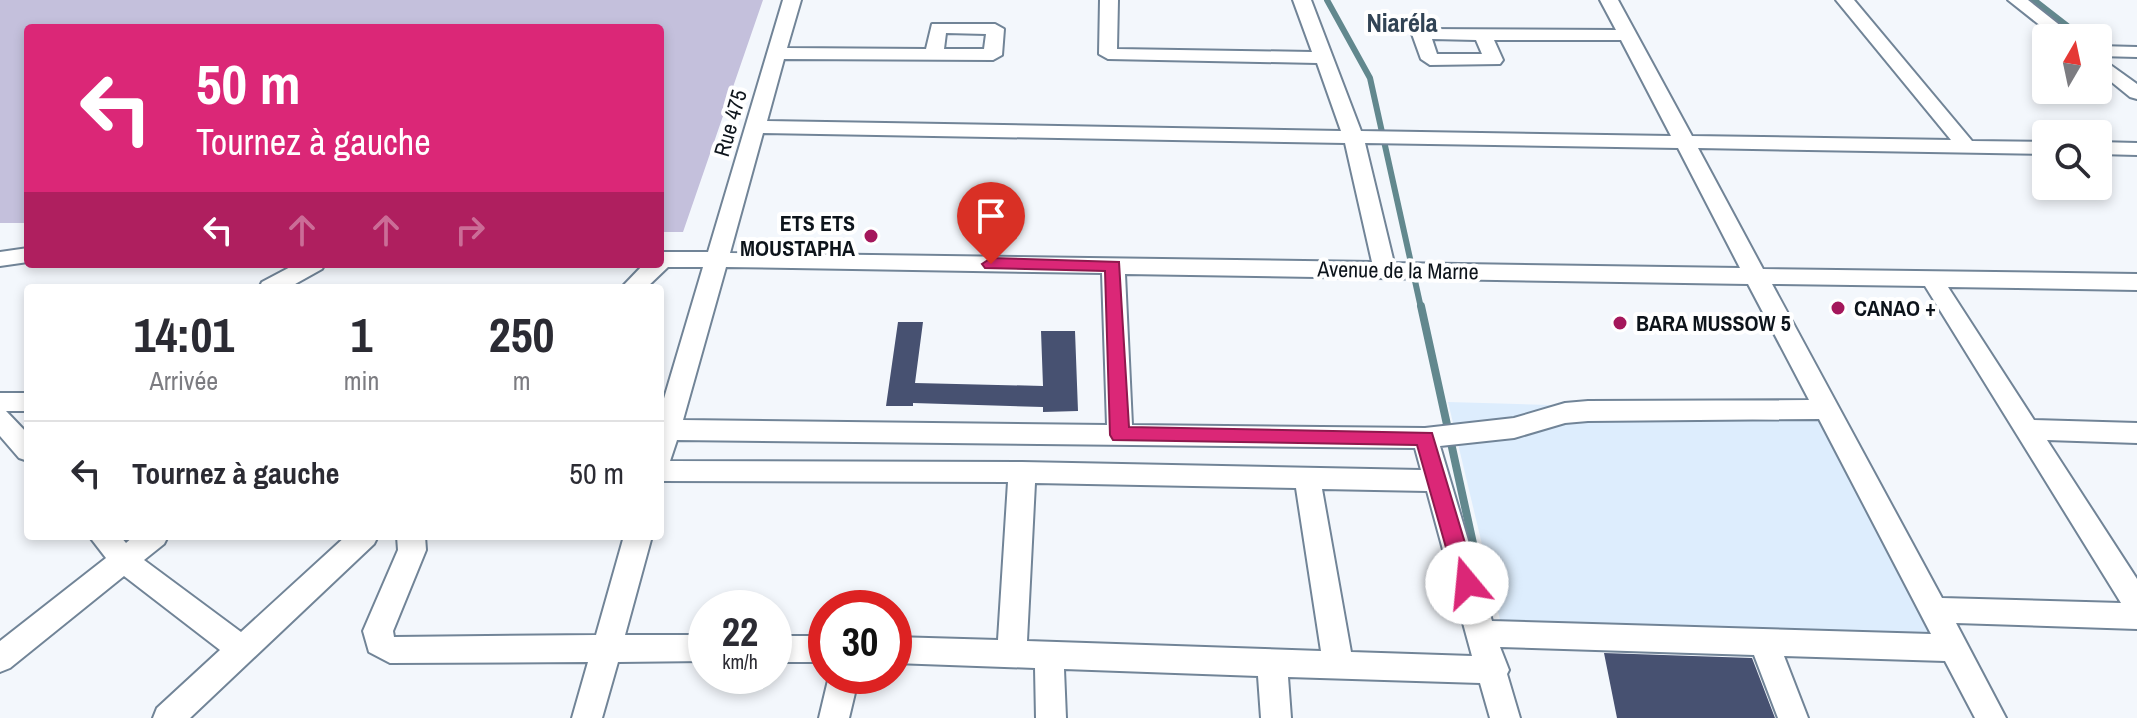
<!DOCTYPE html>
<html lang="fr">
<meta charset="utf-8">
<style>
body{margin:0;font-family:"Archivo Narrow",sans-serif;background:#f2f2f3;color:#2b2b33;height:100vh;display:flex;flex-direction:column;font-size:30px;white-space:nowrap}
*{box-sizing:border-box;margin:0}
p{font-size:26px;color:#7c7c81}
.icon{flex:none;width:44px;height:44px;fill:none;stroke:currentColor;stroke-width:2;stroke-linecap:round;stroke-linejoin:round}
.map{position:relative;flex:1;overflow:hidden}
.drawer{position:absolute;left:24px;top:284px;width:640px;height:256px;display:flex;flex-direction:column;background:#fff;border-radius:8px;box-shadow:0 4px 12px #0003}
.drawer>*{flex:none}
.hud{position:absolute;left:24px;top:24px;width:640px;height:244px;border-radius:8px;box-shadow:0 4px 12px #0003;background:#db2777;color:#fff;overflow:hidden}
.needle{width:52px;rotate:9deg}
.fabs{position:absolute;left:2032px;top:24px;display:grid;gap:16px}
.fabs a{display:grid;place-items:center;width:80px;height:80px;border-radius:8px;background:#fff;box-shadow:0 4px 12px #0003;font-size:40px}
.speed{position:absolute;left:688px;top:590px;display:flex;gap:16px;font-size:40px;font-weight:700;text-align:center}
.speed>*{display:grid;place-content:center;width:104px;height:104px;border-radius:50%;background:#fff;box-shadow:0 4px 12px #0003;line-height:1}
.speed small{font-size:20px;font-weight:400}
.speed .limit{border:12px solid #d22;background:#fff;color:#111}
.pin{position:absolute;display:grid;place-items:center;width:68px;height:68px;color:#fff;margin:-82px -34px;border-radius:50% 50% 50% 0;rotate:-45deg;box-shadow:0 0 8px #0007}
.pin .icon{rotate:45deg}
.me{position:absolute;width:88px;margin:-44px;rotate:343deg;stroke-linejoin:round;filter:drop-shadow(0 0 6px #0008)}
.turn{display:flex;align-items:center;gap:28px;height:168px;padding:0 40px;font-size:36px}
.turn .icon{width:104px;height:104px;stroke-width:2.5}
.turn b{display:block;font-size:56px;line-height:68px}
.lanes{display:flex;align-items:center;height:76px;padding:0 40px;background:#0003;justify-content:center;gap:40px;direction:ltr}
.lanes .off{opacity:.35}
.eta{display:flex;justify-content:space-evenly;align-items:center;height:136px;text-align:center}
.eta b{font-size:48px;font-weight:700;line-height:56px}
ul{padding:0;list-style:none}
li{display:flex;align-items:center;gap:24px;height:104px;padding:0 40px;border-top:2px solid #e1e1e2}
li div{flex:1}
li b{display:block;font-size:30px}
li em{font-style:normal}
.map>svg:first-child{display:block}
.built{fill:#ddedfd}
.green{fill:#c4c0dc}
.lines{fill:none;stroke-linecap:round;stroke-linejoin:round}
.stream-far1{stroke:#62888e;stroke-width:6}
.stream{stroke:#62888e;stroke-width:8}
.building{fill:#475171}
.minor-casing{stroke:#718497;stroke-width:4}
.minor{fill:#fff;fill-rule:evenodd}
.route{fill:#db2777;stroke:#8e194d;stroke-width:2}
.poi-dot{fill:#a4175b;stroke:#fff;stroke-width:3}
.labels{text-anchor:middle;stroke-width:8;stroke-linejoin:round;paint-order:stroke}
.street-label{font-size:22px;fill:#0d141b;stroke:#fff}
.poi-label{font-size:22px;font-weight:bold;fill:#0d141b;stroke:#fff;text-anchor:start}
.far-district-label{font-size:26px;font-weight:bold;fill:#324455;stroke:#fff}
</style>
<div class="map">
<svg width="2137" height="718" viewBox="0 0 2137 718">
<rect width="100%" height="100%" fill="#f3f7fc"/>
<path class="built" d="M1448 402 1821 413 1938 639 1501 624Z"/>
<path class="green" d="M0 0H763L683 232H660V28H28V223H0Z"/>
<g class="lines">
<path class="stream-far1" d="M1327 0 1370 78 1421 308
M2034 0 2083 38"/>
<path class="stream" d="M1421 306 1485 598"/>
</g>
<path class="building" d="M898 322H923L915 383 1043 386 1041 331H1075L1078 411 1043 412V407L913 403V406H886Z
M1604 653 1752 658 1775 718H1617Z"/>
<g class="lines">
<g class="minor-casing">
<path id="minor" d="M783 0H801L787 48 926 49 932 24H995L1004 29 1002 55 993 60 784 59 767 121 1341 131 1317 63 1108 59 1099 54 1100 0H1118L1117 49 1312 52 1293 0H1311L1361 131 1671 136 1621 40H1494L1503 60 1500 64 1430 65 1421 59 1412 34 1421 29 1616 30 1600 0H1618L1692 136 1951 140 1836 0H1854L1972 141 2046 142V154L1698 148 1763 269 2137 274V290L1948 287 2034 420 2137 423V443L2047 440 2137 579V629L1956 623 2006 718H1975L1945 661 1784 656 1808 718H1778L1754 655 1500 647 1509 670 1507 674 1520 718H1490L1480 683 1288 677 1291 718H1261L1258 676 1064 669 1066 718H1036L1035 668 894 663V637L998 640 1008 482 660 481V412L703 267H668L646 288H621L644 264H660V252H708ZM946 33 986 34 984 49H944ZM1432 39 1476 40 1482 54H1437ZM763 133 1345 143 1372 262 730 253ZM1365 143 1678 148 1740 268 1394 263ZM726 267 1102 273 1107 425 683 420ZM1125 274 1748 284 1809 400 1588 401 1565 403 1514 418 1425 428 1132 425ZM1772 284 1925 286 2121 603 1942 598ZM1819 419 1931 634 1492 621 1440 446 1514 438 1565 423 1588 421ZM677 440 1415 448 1421 470 1022 462 670 461ZM1035 483 1296 488 1321 651 1027 641ZM1322 489 1427 491 1472 656 1351 652Z
M2008 0H2028L2076 38H2056Z
M2098 46 2137 47V57L2098 56Z
M2098 56 2137 84V99L2130 97 2098 71Z
M2098 142 2137 143V155L2098 154Z
M28 248V262L0 266V252Z
M296 264H325L322 269 288 288H259L262 282Z
M0 393H28V411H6L28 434V461L19 458 0 436Z
M89 536H120L126 543 134 536H168L164 544 144 560 241 632 346 536H378L374 544 190 718H153L157 708 220 650 124 576 10 668 0 672V641L106 558Z
M397 536H425L426 550 393 631 394 637 596 635 624 536H652L625 635H706V661L618 662 602 718H572L588 662 390 663 369 652 363 631 398 550Z
M774 636H826V662H774Z
M829 676H859L849 718H819Z"/>
</g>
<use href="#minor" class="minor"/>
</g>
<path class="route" d="M991 258 1119 262 1129 427 1432 433 1477 583 1474 590 1467 592 1459 590 1456 583 1417 445 1113 440 1110 435 1105 271 985 268 982 264Z"/>
<g class="poi-dot">
<circle cx="871" cy="236" r="8"/>
<circle cx="1838" cy="308" r="8"/>
<circle cx="1620" cy="323" r="8"/>
</g>
<g class="labels">
<g class="street-label">
<text transform="translate(730 123) rotate(-74)" y="8">Rue 475</text>
<text transform="translate(1398 270) rotate(1)" y="8">Avenue de la Marne</text>
</g>
<g class="poi-label">
<text x="855" y="231" text-anchor="end">ETS ETS<tspan x="855" dy="25">MOUSTAPHA</tspan></text>
<text x="1854" y="316">CANAO +</text>
<text x="1636" y="331">BARA MUSSOW 5</text>
</g>
<g class="far-district-label">
<text x="1402" y="32">Niaréla</text>
</g>
</g>
</svg>
<div class="fabs">
<a><svg class="needle" viewBox="-14 -14 28 28"><path d="M0-13l5 13h-10z" fill="#e53935"/><path d="M0 13l5-13h-10z" fill="#7c7c81"/></svg></a>
<a><svg class="icon" aria-label="search" viewBox="0 0 24 24"><circle cx="10" cy="10" r="6"/><path d="M15 15l6 6"/></svg></a>
</div>
<div class="speed"><div>22<small>km/h</small></div><div class="limit">30</div></div>
<div class="pin" style="left:991px;top:264px;background:#d93025"><svg class="icon" aria-label="arrive" viewBox="0 0 24 24"><path d="M6 21V4h12l-3 4 3 4H6"/></svg></div>
<svg class="me" style="left:1467px;top:583px" viewBox="-20 -20 40 40"><circle r="19" fill="#fff"/><path d="M0-13L10 11 0 6-10 11z" fill="#db2777"/></svg>
<div class="hud">
<div class="turn"><svg class="icon" aria-label="left" viewBox="0 0 24 24"><path d="M17 20v-9H6M10 6l-5 5 5 5"/></svg><div><b>50 m</b>Tournez à gauche</div></div>
<div class="lanes"><svg class="icon" aria-label="left" viewBox="0 0 24 24"><path d="M17 20v-9H6M10 6l-5 5 5 5"/></svg><svg class="icon off" aria-label="ahead" viewBox="0 0 24 24"><path d="M12 20V5M6 11l6-6 6 6"/></svg><svg class="icon off" aria-label="ahead" viewBox="0 0 24 24"><path d="M12 20V5M6 11l6-6 6 6"/></svg><svg class="icon off" aria-label="right" viewBox="0 0 24 24"><path d="M7 20v-9h11M14 6l5 5-5 5"/></svg></div>
</div>
<section class="drawer">
<div class="eta">
<div><b>14:01</b><p>Arrivée</p></div>
<div><b>1</b><p>min</p></div>
<div><b>250</b><p>m</p></div>
</div>
<ul>
<li><svg class="icon" aria-label="left" viewBox="0 0 24 24"><path d="M17 20v-9H6M10 6l-5 5 5 5"/></svg><div><b>Tournez à gauche</b></div><em>50 m</em></li>
</ul>
</section>
</div>
